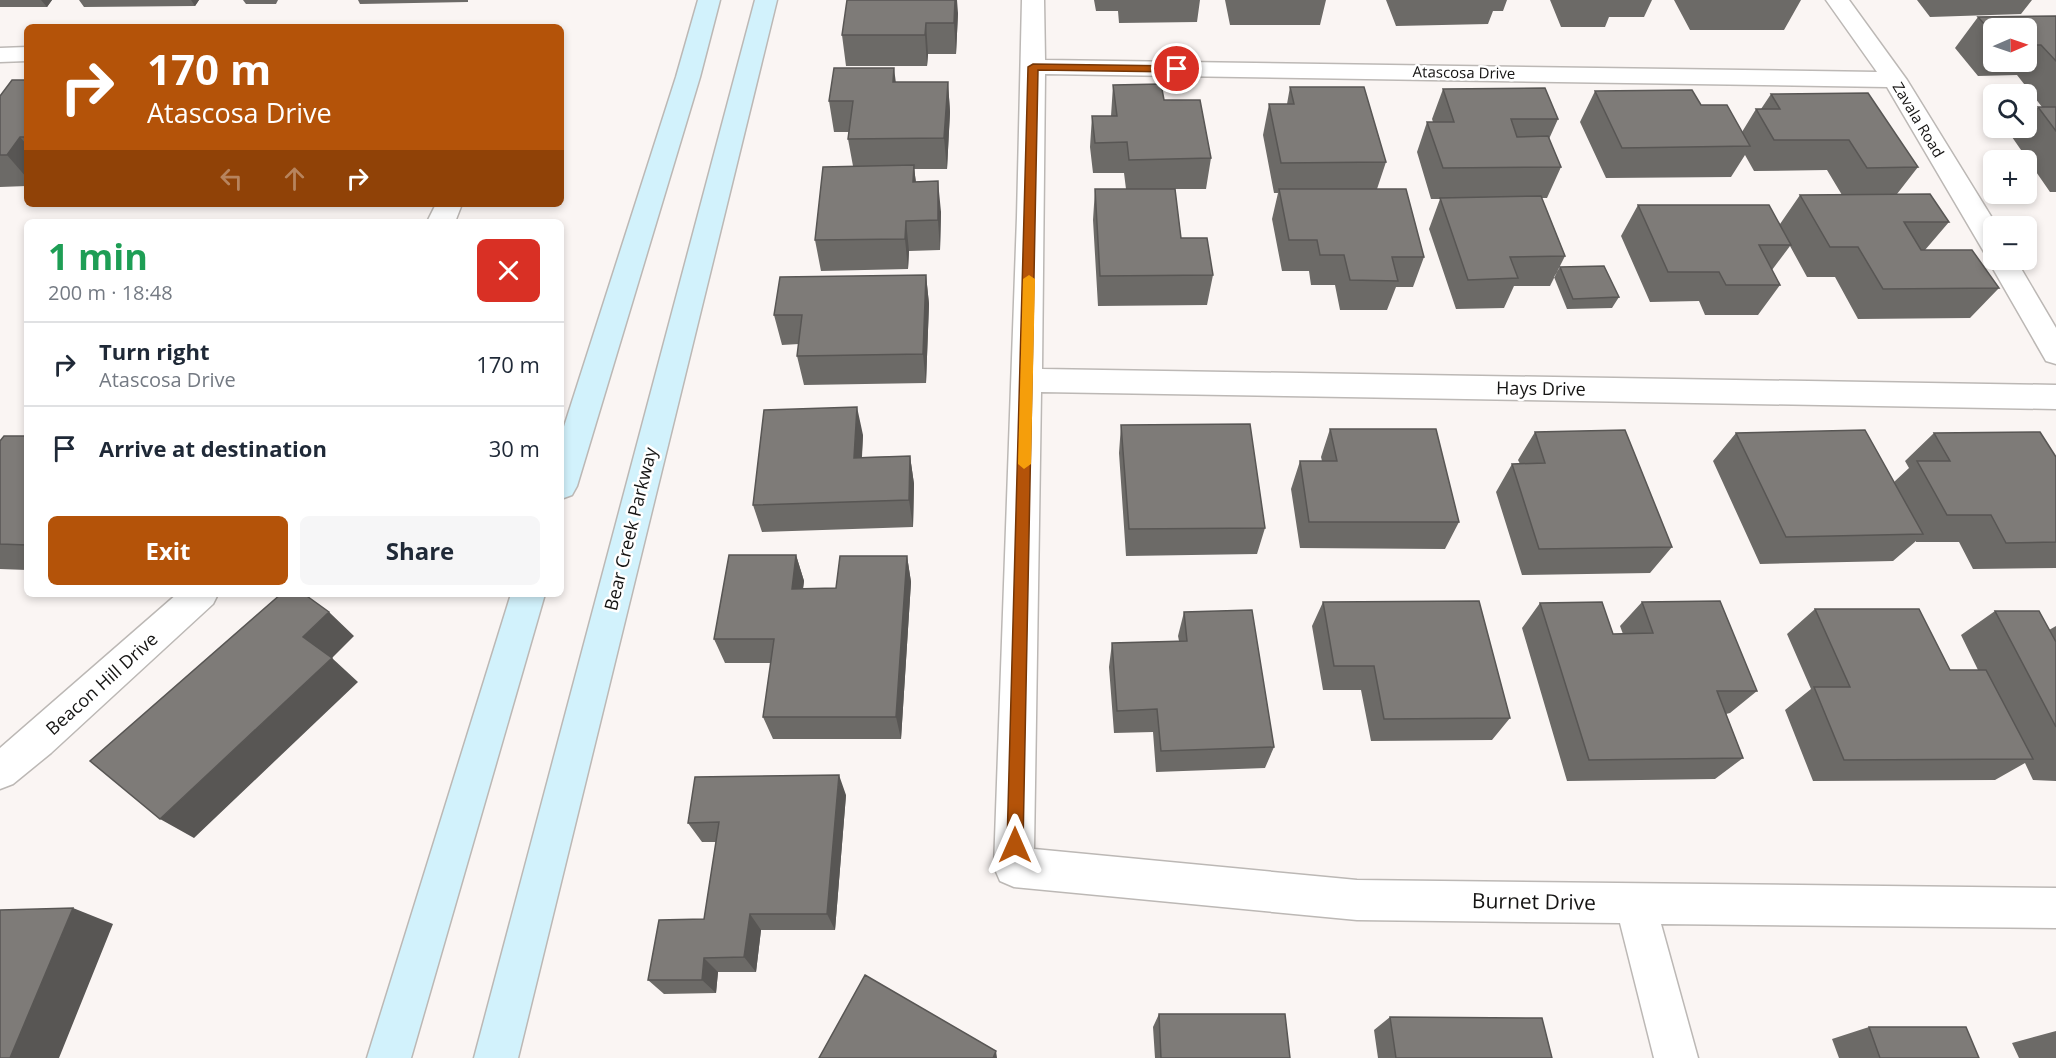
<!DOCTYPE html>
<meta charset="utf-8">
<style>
body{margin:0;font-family:"Open Sans",sans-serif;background:#f6f6f7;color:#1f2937;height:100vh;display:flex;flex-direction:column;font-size:22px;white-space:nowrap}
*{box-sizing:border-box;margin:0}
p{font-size:20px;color:#747a83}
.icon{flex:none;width:33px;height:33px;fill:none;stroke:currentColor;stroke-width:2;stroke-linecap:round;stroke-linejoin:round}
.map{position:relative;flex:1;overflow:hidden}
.panel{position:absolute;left:24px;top:219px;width:540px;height:378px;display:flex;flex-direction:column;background:#fff;border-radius:9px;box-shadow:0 3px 9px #0003}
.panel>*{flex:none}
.banner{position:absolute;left:24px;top:24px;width:540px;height:183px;border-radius:9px;box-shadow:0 3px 9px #0003;background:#b45309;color:#fff;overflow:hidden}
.needle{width:39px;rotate:88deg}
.buttons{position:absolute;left:1983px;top:18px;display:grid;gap:12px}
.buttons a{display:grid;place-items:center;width:54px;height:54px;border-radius:9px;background:#fff;box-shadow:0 3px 9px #0003;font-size:30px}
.pin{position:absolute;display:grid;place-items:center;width:51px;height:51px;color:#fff;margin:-26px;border:3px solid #fff;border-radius:50%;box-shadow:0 2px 6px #0007}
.me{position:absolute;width:66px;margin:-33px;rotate:0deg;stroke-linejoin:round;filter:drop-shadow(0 0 4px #0008)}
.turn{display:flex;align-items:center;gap:21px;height:126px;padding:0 24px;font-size:27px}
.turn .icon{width:78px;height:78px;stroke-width:2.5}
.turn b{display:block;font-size:42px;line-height:51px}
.lanes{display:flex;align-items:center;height:57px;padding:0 24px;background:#0003;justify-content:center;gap:30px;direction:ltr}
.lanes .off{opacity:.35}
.round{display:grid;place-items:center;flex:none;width:63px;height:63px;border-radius:9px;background:#f6f6f7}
.summary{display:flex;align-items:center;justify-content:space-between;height:102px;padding:0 24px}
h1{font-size:36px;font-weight:700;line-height:45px;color:#1e9e55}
.primary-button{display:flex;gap:12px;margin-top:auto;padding:12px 24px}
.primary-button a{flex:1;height:69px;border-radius:9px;background:#b45309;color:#fff;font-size:24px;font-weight:700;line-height:69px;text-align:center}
.primary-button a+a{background:#f6f6f7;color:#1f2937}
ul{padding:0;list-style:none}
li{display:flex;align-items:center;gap:18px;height:84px;padding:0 24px;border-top:2px solid #e0e1e3}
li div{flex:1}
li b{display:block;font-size:22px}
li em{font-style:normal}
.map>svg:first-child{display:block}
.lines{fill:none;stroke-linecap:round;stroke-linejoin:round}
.street-casing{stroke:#bcb8b5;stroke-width:3}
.secondary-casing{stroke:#bcb8b5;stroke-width:3}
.street{fill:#fff;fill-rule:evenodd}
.secondary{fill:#d2f2fc;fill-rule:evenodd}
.wall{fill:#6c6a67;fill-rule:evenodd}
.shaded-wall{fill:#585654}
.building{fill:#7e7b78;stroke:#585654;stroke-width:1.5}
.route{fill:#b45309;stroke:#753606;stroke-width:1.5}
.slow{fill:#f59e0b}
.labels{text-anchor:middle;stroke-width:5;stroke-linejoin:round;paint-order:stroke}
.far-street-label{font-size:15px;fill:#151413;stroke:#fff}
.street-label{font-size:18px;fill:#151413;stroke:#fff}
.near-street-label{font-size:21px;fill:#151413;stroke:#fff}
</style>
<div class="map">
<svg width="2056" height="1058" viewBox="0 0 2056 1058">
<rect width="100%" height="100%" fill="#faf5f3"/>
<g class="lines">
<g class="street-casing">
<path id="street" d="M1022 0H1044L1045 60 1877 72 1826 0H1849L1907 80 1997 226H1994V260H2016L2056 328V364L2046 361 1988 260 1992 254 1984 252 1887 87 1045 74 1042 369 2056 385V409L1041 392 1034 849 1357 880 2056 888V928L1661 924 1698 1058H1654L1620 923 1357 920 1014 887 1000 881 994 867 1017 217Z
M27 47V61L0 62V48Z
M436 204H462L455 222H427Z
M177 594H218L213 604 51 753 13 784 0 789V748Z"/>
</g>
<g class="secondary-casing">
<path id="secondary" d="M698 0H720L700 77 577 486 572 495 561 499V436L676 77Z
M755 0H777L518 1058H474Z
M511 594H545L411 1058H367Z"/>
</g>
<use href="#street" class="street"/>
<use href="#secondary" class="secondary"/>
</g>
<path class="wall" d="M0 0H52L47 7H0Z
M79 0H199L195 6 84 7Z
M243 0H278L276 4H246Z
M358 0H468V2L360 4Z
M1094 0H1200L1197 22 1119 23 1118 11H1096Z
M1225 0H1326L1320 25H1230Z
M1386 0H1507L1503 11H1493L1488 24 1396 26Z
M1550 0H1652L1644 17H1609L1605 27H1561Z
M1674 0H1801L1784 30H1690Z
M1917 0H2032L2021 14 1930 17Z
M958 13 956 54H928L927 66H846L842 35Z
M2056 16V192H2050L2012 137 2020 128H2026V120L2038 107H2042L2017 75 1978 76 1955 48 1978 17ZM1994 28H2026V62H1994Z
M27 80V186L0 187V96Z
M896 82H948L950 112 947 169H914L916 182 941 212 940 250 909 251 908 269 821 271 815 240 853 166 848 139 849 132H834L829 101Z
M1113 85 1164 100 1211 158 1206 189H1175L1181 238 1213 275 1207 305 1098 306 1093 220 1095 189H1126L1124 173H1093L1090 147 1092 116H1111Z
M1290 87 1386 162 1377 189 1424 257 1413 287H1396L1387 310H1340L1335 285H1311L1309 271H1282L1272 219 1278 193H1274L1263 135 1269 104H1287Z
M1443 89 1558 119 1549 139 1561 167 1547 198H1541L1565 256 1550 286H1514L1504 308 1456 309 1429 229 1440 199H1431L1417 152 1427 122H1433L1432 119Z
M1595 91 1701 105 1742 132 1756 109H1761L1771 94 1918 167 1897 194 1949 222 1925 250 1999 288 1970 318 1858 319 1835 277H1807L1790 246 1772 270 1780 285 1758 315H1705L1699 301 1650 302 1621 236 1638 205 1780 224 1800 195H1842L1827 170 1754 171 1745 155 1731 177 1606 178 1580 122Z
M1560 267 1619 297 1612 308 1567 309 1554 277Z
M926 275 929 304 926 383 804 385 797 356 799 344 782 345 774 315Z
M1121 425 1265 528 1257 554 1126 556 1119 453Z
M1330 429 1459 522 1445 549 1300 548 1291 489 1300 461H1322L1321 457Z
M1535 432 1672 547 1650 573 1522 575 1496 492 1512 464H1520L1518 460Z
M1736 433 1894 482 1909 468 1905 461 1934 433 2056 457V568L1973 569 1959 542H1916V541L1893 561 1760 564 1713 461Z
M863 435 862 457 910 456 914 484 913 527 762 532 753 505Z
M27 436V570L0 569V441Z
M796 555 804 581 803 588H836L907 556 911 582 901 739H773L763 717 771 663H725L714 639Z
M1323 602 1510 718 1492 740 1371 741 1361 690H1323L1312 626Z
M1642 602 1757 691 1730 713 1726 714 1743 758 1715 779 1567 781 1522 628 1540 603 1613 634H1623L1620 626Z
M1815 609 1950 670H1978L1961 635 1995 611 2049 630 2056 626V781L2033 780 2025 763 1995 780 1813 781 1785 710 1811 689 1787 634Z
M1184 612 1274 747 1265 768 1156 772 1153 732 1114 733 1109 667 1112 643 1179 641 1178 636Z
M846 795 835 930H761L756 972H718L716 993 664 994 648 980 704 919 716 842H702L688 823Z
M1159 1014 1290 1058H1155L1153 1027Z
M1390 1017 1552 1058H1378L1374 1030Z
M1869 1027 1979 1058H1839L1832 1039Z
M2056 1031V1058H2019L2012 1043Z"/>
<path class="shaded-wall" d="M41 0H52L47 7Z
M191 0H199L195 6Z
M955 0H957L958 13 956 54 954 23Z
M926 23 928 54 927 66 925 35Z
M894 68 898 99 893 82Z
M948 82 950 112 947 169 944 138Z
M20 137 27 145V178L7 155Z
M914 165 917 195 913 182Z
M938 181 941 212 940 250 938 220Z
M906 221 909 251 908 269 905 239Z
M926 275 929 304 926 383 923 354Z
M857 407 863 435 860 485 854 458Z
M910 456 914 484 913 527 909 500Z
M796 555 804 581 800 614 792 589Z
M907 556 911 582 901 739 896 717Z
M329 612 354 636 329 661 303 637Z
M332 658 358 682 194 838 160 819Z
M839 775 846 795 835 930 827 914Z
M73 908 113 924 59 1058H10Z
M750 914 761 930 756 972 744 957Z
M704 958 718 972 716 993 702 980Z
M996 1051 997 1058H993Z"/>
<path class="building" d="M847 0H955L954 23H926L925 35H842Z
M2056 16V61L2041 45H2026V28H1994V35L1978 17Z
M834 68H894L893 82H948L944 138 848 139 853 101H829Z
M12 80H27V137H20L7 155H0V96Z
M1161 84 1164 100H1200L1211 158 1129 160 1127 142 1095 143 1092 116H1117L1113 85Z
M1290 87H1364L1386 162 1281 163 1269 104H1294Z
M1545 88 1558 119H1511L1517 137 1548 136 1561 167 1443 168 1427 122H1454L1443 89Z
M1692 90 1701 105H1727L1750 146 1622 148 1595 91Z
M1868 93 1918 167 1867 168 1849 140H1774L1756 109H1780L1771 94Z
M2038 107H2056V131Z
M914 165 913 182 938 181V220L906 221 905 239 815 240 823 167Z
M1095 189H1175L1181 238H1207L1213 275 1100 276Z
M1279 189H1406L1424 257H1392L1398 281 1350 280 1344 255H1320L1317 240H1289Z
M1930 194 1949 222H1904L1921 250H1972L1999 288 1883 289 1858 247H1830L1800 195Z
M1541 196 1565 256 1510 257 1518 278 1468 280 1440 198Z
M1638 205H1769L1791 245H1759L1780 285H1726L1719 272H1668Z
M1604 266 1619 297 1573 299 1560 267Z
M926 275 923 354 797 356 802 315H774L780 277Z
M857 407 854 458 910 456 909 500 753 505 764 410Z
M1250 424 1265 528 1129 529 1121 425Z
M1330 429H1436L1459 522H1309L1300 461H1337Z
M1625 430 1672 547 1539 549 1512 464 1545 463 1535 432Z
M1865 430 1923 534 1786 537 1736 433Z
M2040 432 2056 457V542L2006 543 1991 515H1947L1917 461H1950L1934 433Z
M4 436H27V545L0 544V441Z
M729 555H796L792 589 836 588 840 556H907L896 717H763L774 639H714Z
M281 594H304L329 612 303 637 332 658 160 819 90 761Z
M1479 601 1510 718 1384 719 1374 666H1334L1323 602Z
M1720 601 1757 691H1717L1743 758 1589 760 1540 603 1602 602 1613 634 1653 633 1642 602Z
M1815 609H1919L1950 670H1986L2033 759 1844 760 1814 687H1850Z
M1252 610 1274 747 1161 751 1157 709 1117 711 1112 643 1187 641 1184 612Z
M1995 611H2039L2056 642V727Z
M839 775 827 914H750L744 957 704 958 702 980H648L659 920 704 919 719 822 688 823 695 777Z
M73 908 10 1058H0V910Z
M865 975 996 1051 993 1058H819Z
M1159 1014H1285L1290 1058H1161Z
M1390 1017 1542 1018 1552 1058H1396Z
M1869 1027H1966L1979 1058H1880Z"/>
<path class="route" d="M1033 64 1177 66 1182 69 1177 72 1038 70 1023 845 1020 850 1015 853 1009 850 1007 845 1028 67Z"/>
<path class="slow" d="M1029 275 1035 279 1031 464 1024 469 1018 464 1023 279Z"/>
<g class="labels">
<g class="far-street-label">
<text transform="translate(1464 73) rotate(1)" y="5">Atascosa Drive</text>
<text transform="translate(1918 120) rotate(59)" y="5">Zavala Road</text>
</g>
<g class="street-label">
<text transform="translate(1541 389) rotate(1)" y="6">Hays Drive</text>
<text transform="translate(631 529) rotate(-76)" y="6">Bear Creek Parkway</text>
<text transform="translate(102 684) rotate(-42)" y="6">Beacon Hill Drive</text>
</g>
<g class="near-street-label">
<text transform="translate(1534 902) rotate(1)" y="7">Burnet Drive</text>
</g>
</g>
</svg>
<div class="buttons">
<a><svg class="needle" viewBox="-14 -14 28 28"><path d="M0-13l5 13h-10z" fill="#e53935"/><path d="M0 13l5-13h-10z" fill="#747a83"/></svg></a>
<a><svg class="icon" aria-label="search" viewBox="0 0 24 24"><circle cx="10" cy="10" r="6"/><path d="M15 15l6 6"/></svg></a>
<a>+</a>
<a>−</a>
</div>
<div class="pin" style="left:1177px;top:69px;background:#d93025"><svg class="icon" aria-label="arrive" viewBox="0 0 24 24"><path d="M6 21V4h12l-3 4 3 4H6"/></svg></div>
<svg class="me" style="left:1015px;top:845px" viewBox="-20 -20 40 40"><path d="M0-17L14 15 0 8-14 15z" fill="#b45309" stroke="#fff" stroke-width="4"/></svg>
<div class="banner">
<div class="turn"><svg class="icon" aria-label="right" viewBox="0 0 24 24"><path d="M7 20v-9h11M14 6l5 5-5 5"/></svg><div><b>170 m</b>Atascosa Drive</div></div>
<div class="lanes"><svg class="icon off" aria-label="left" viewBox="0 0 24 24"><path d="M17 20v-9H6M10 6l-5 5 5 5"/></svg><svg class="icon off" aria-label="ahead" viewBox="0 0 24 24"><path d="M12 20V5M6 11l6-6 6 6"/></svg><svg class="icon" aria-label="right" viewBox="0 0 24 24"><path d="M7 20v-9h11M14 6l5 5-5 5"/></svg></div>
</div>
<section class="panel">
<div class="summary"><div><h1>1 min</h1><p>200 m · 18:48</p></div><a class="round" style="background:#d93025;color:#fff"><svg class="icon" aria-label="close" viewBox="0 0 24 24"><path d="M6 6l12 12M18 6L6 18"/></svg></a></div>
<ul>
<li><svg class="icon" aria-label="right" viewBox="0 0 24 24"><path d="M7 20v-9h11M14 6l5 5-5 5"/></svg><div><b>Turn right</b><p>Atascosa Drive</p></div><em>170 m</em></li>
<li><svg class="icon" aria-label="arrive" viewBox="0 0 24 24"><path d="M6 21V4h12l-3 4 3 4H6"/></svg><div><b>Arrive at destination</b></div><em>30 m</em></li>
</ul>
<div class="primary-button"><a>Exit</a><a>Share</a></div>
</section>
</div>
